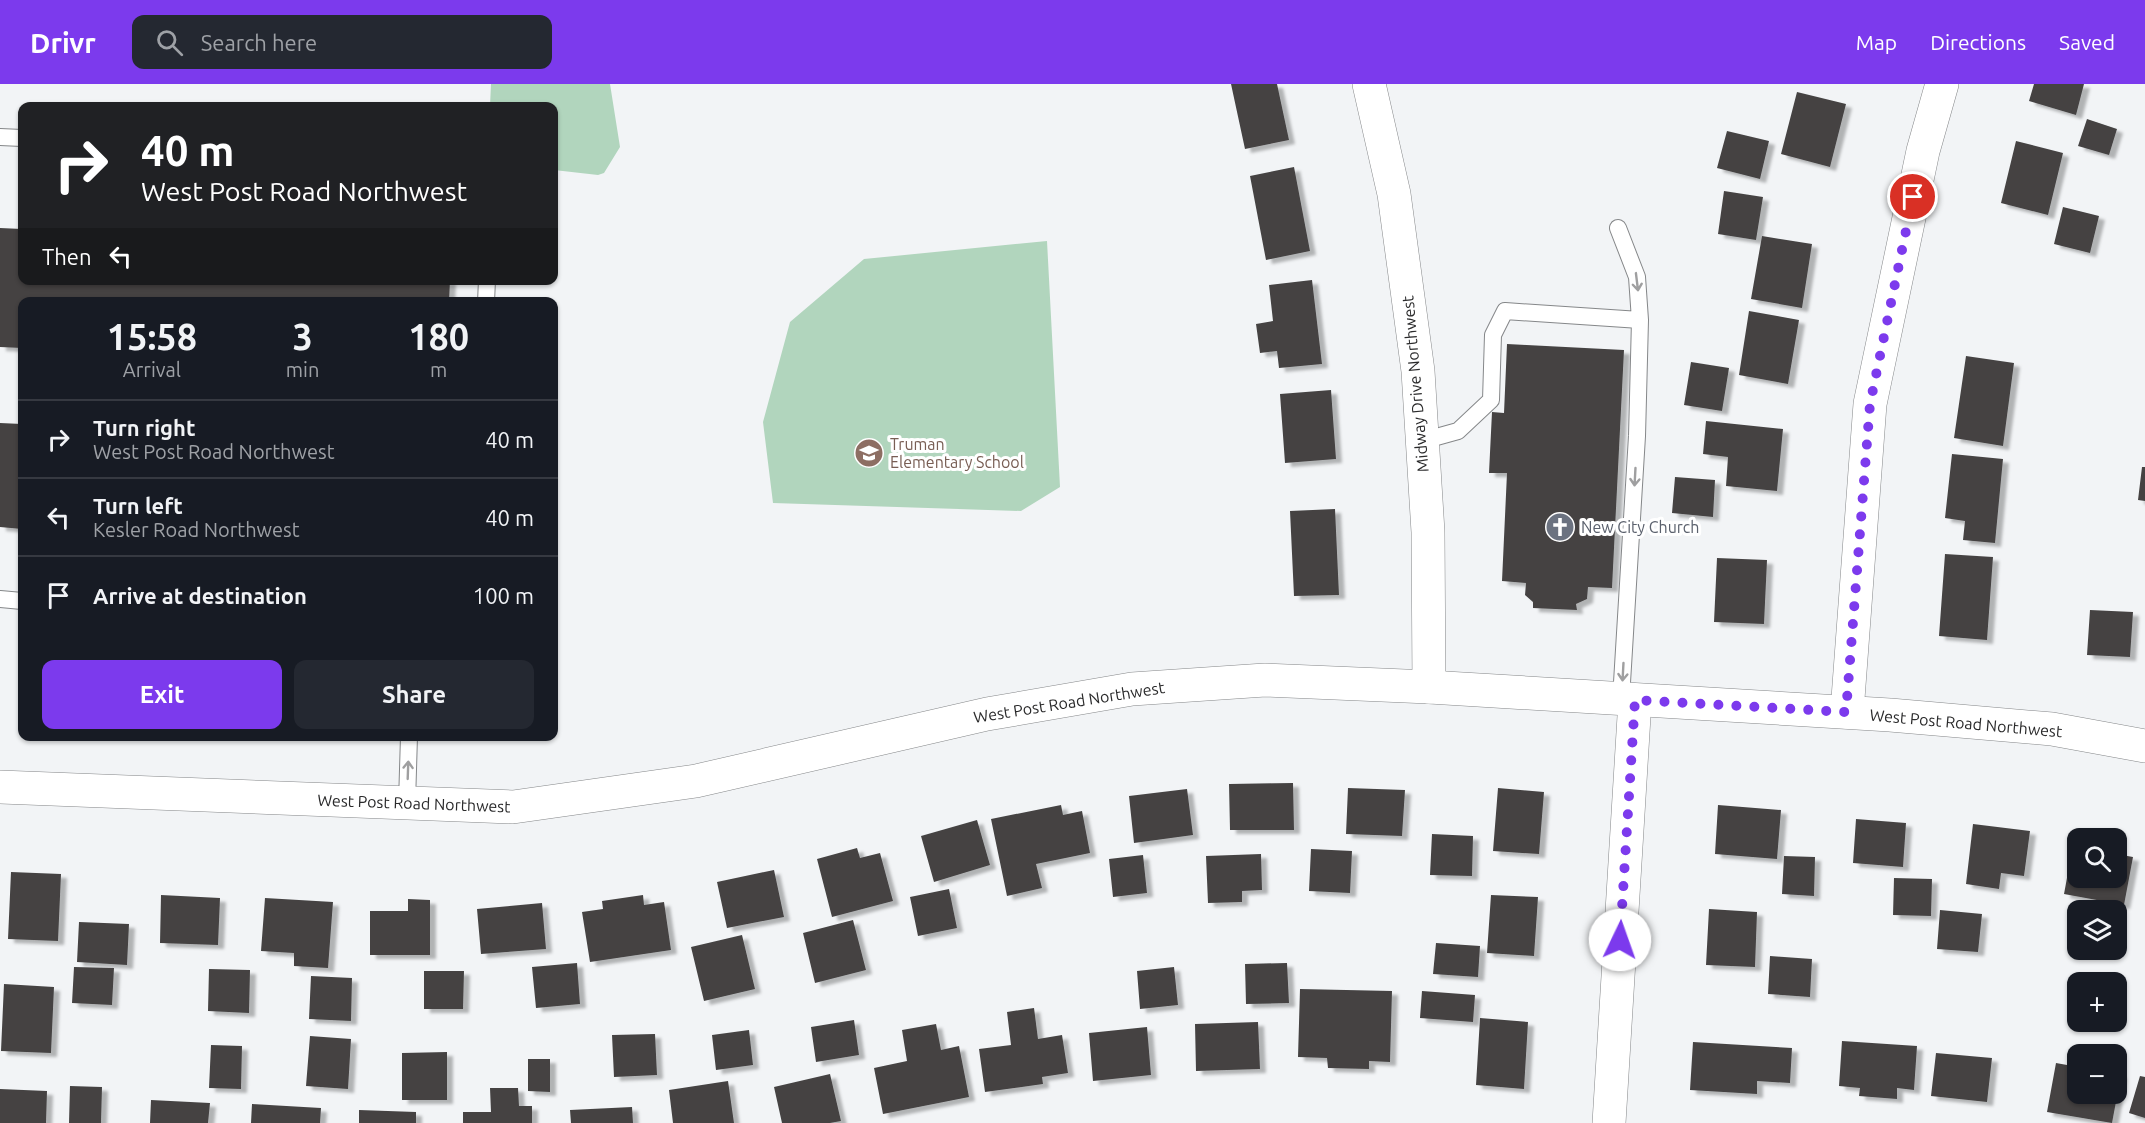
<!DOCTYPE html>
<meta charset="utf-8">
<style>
body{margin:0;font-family:Ubuntu,sans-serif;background:#242831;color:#f1f3f6;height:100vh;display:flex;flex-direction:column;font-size:22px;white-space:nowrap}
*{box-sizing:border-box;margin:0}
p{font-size:20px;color:#9ea1a6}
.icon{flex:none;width:33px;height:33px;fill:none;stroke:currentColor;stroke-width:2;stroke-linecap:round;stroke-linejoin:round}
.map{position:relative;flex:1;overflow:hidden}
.sheet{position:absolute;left:18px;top:213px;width:540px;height:444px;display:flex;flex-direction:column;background:#171b24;border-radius:12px;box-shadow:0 2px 4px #0004}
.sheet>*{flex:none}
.top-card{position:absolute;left:18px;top:18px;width:540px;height:183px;border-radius:12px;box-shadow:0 2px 4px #0004;background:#202124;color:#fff;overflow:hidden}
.fabs{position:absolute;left:2067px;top:744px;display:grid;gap:12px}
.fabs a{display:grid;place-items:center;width:60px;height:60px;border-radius:12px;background:#171b24;box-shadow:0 2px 4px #0004;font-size:30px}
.pin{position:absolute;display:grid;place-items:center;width:51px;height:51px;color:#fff;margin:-26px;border:3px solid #fff;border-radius:50%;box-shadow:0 2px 6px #0007}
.me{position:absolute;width:66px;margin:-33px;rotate:3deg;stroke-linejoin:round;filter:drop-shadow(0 0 4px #0008)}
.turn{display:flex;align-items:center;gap:21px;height:126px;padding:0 24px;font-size:27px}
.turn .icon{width:78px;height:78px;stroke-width:2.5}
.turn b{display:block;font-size:42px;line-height:51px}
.then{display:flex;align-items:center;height:57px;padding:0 24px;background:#0003;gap:12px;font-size:22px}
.eta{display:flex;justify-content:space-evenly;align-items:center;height:102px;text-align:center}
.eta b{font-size:36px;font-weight:600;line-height:42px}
.cta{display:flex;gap:12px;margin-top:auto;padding:12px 24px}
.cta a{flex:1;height:69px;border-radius:12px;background:#7c3aed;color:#fff;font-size:24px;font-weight:600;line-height:69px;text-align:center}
.cta a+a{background:#242831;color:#f1f3f6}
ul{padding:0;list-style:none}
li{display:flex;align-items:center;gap:18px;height:78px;padding:0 24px;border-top:2px solid #363941}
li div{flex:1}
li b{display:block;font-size:22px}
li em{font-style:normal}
header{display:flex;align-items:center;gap:36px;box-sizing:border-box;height:84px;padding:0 30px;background:#7c3aed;color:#fff}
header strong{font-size:28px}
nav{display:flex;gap:33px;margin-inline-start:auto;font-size:21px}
.search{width:420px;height:54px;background:#242831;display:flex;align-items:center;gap:15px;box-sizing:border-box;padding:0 21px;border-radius:12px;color:#9ea1a6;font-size:22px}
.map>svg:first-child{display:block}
.green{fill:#b1d5bd}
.building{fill:#454343;filter:url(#shadow)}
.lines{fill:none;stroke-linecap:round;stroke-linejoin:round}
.lane-casing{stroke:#858789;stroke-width:18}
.street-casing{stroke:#858789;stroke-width:34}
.secondary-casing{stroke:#858789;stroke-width:34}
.lane{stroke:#fff;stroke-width:16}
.street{stroke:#fff;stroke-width:33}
.secondary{stroke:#fff;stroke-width:33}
.oneway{stroke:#9f9fa0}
.route{stroke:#7c3aed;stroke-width:10;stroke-dasharray:0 18}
.labels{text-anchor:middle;stroke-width:6;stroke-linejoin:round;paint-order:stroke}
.street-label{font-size:16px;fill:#2a2a2b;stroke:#fff}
.education-label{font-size:16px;fill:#785e54;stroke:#fff;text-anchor:start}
.worship-label{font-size:16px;fill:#5b616d;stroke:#fff;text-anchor:start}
</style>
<header>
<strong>Drivr</strong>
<div class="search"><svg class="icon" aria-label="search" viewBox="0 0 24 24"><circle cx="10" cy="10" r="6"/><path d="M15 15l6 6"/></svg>Search here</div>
<nav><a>Map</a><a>Directions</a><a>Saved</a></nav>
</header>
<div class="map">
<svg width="2145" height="1039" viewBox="0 0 2145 1039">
<defs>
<filter id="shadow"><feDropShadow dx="6" dy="4" stdDeviation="1.5" flood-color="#0004"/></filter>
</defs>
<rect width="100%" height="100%" fill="#f2f4f6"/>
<path class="green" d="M491 0H610L620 63 604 89 598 91 554 86V22H490Z
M1047 157 1060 403 1021 427 773 419 763 338 790 238 864 175Z"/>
<path class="building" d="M1231 0H1277L1289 56 1245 65Z
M2034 0H2084L2076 31 2029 17Z
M1797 8 1846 20 1830 83 1781 70Z
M2087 35 2117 45 2109 71 2078 62Z
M1727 47 1769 57 1760 95 1717 84Z
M2016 57 2063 69 2048 131 2001 119Z
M1294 83 1310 167 1266 176 1250 92Z
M1724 107 1763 113 1756 156 1718 150Z
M2063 123 2099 132 2090 169 2054 160Z
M0 144 22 145V196H450L449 218H22V264L0 263Z
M1762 152 1812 160 1802 224 1751 215Z
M1312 196 1322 280 1279 284 1277 267 1260 269 1256 240 1273 237 1269 201Z
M1749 227 1799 236 1788 300 1739 291Z
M1507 260 1624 266 1612 504 1588 503 1587 515 1576 520 1577 526 1533 524V518L1525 511 1526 499 1502 497 1507 389H1489L1492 328 1504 329Z
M1966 272 2014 279 2003 362 1954 354Z
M1691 278 1729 284 1722 327 1684 321Z
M1331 306 1336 375 1285 379 1280 310Z
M1706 337 1783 345 1777 407 1726 402 1728 373 1703 370Z
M0 339 22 340V445L0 443Z
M1952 370 2003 375 1995 459 1963 456 1965 437 1945 434Z
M2142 383H2145V417L2138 416Z
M1675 393 1715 396 1713 433 1672 429Z
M1335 425 1339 511 1294 512 1290 427Z
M1945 470 1993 473 1987 556 1939 552Z
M1717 474 1767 476 1764 540 1714 538Z
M2090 526 2133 528 2130 573 2087 571Z
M1293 699 1294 746H1230L1229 700Z
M1348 704 1405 706 1402 752 1346 750Z
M1498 704 1544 708 1539 770 1493 767Z
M1187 705 1193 751 1134 759 1129 712Z
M1061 721 1063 731 1082 727 1090 769 1036 780 1042 804 1007 812 991 735Z
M1718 721 1781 726 1777 775 1715 770Z
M1856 735 1906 739 1903 783 1853 779Z
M977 736 990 781 934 798 921 752Z
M1973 740 2030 747 2024 792 2001 789 1999 805 1966 800Z
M1432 750 1473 752 1472 792 1430 791Z
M2075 751 2084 753 2078 754V794H2116V770L2133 773 2124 821 2064 810Z
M857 764 860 774 880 769 893 817 832 833 817 775Z
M1311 765 1352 767 1350 809 1309 807Z
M1261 770 1262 806 1242 807V818L1208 819 1206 772Z
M1143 771 1147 809 1113 813 1109 775Z
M1784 772 1815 773 1814 812 1782 810Z
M774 786 784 833 727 844 717 798Z
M11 788 61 790 58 857 8 855Z
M1894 794 1932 795 1931 832 1893 831Z
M949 805 957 844 918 852 910 813Z
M161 811 220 814 218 861 160 859Z
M643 811 644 821 664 818 671 866 590 878 582 828 603 825 602 817Z
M1491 811 1538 813 1534 872 1487 869Z
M265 814 333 818 328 884 294 882V869L261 867Z
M408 815 430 816V871H370V827H408Z
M542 819 546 865 481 870 477 825Z
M1709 825 1757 828 1755 883 1706 881Z
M1940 826 1982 830 1978 868 1937 865Z
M853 836 866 886 815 899 803 849Z
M79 838 129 840 127 881 77 878Z
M742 851 755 905 704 917 691 863Z
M1436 859 1480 862 1478 893 1433 890Z
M1770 872 1812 875 1810 913 1768 910Z
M577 879 580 920 536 924 532 883Z
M1287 879 1289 919 1246 920 1245 880Z
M74 883 114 884 112 921 72 919Z
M1174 883 1178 921 1140 925 1137 887Z
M209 885 250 886 249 929 208 927Z
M424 887H464L463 925H424Z
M311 892 352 894 351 937 309 935Z
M4 900 54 903 51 969 1 967Z
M1300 905 1392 907 1390 978 1369 977V985L1328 984 1327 974 1298 973Z
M1422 907 1475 911 1473 938 1420 934Z
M1034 924 1038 955 1062 951 1068 989 1042 993 1043 1000 985 1008 979 965 1011 961 1007 928Z
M1480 934 1528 938 1524 1005 1476 1001Z
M854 936 859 971 816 978 811 943Z
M1258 938 1260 985 1196 987 1195 940Z
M936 940 941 966 959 962 969 1013 883 1030 874 984 907 977 902 946Z
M1147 943 1151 991 1093 997 1089 949Z
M749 946 753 981 716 986 712 951Z
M655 950 657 991 614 993 612 951Z
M310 952 351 955 348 1005 306 1002Z
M1842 957 1917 962 1914 1006 1897 1004V1015L1859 1012 1860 1004 1839 1002Z
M1693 958 1792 964 1790 999 1757 997V1010L1690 1006Z
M211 961 242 962 241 1005 209 1004Z
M447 968V1016H402V969Z
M1936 969 1992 974 1987 1018 1931 1012Z
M528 975H550V1008L528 1007Z
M2056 979 2078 983V1010H2116V990L2121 991 2112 1039 2047 1028Z
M830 990 841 1037 830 1039H782L774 1003Z
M2140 992 2145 993V1034L2129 1029Z
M728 997 734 1039H673L669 1006Z
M70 1002 102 1003 101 1039H69Z
M490 1004H518L519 1022H532V1039H463V1028H491Z
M0 1005 47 1007 46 1039H0Z
M151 1016 210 1019 208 1039H150Z
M252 1020 321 1024 320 1039H251Z
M632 1023 633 1039H571L570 1026Z
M359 1026 416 1028V1039H359Z"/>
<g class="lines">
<g class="lane-casing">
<path id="lane" d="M0 53 22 54
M1618 144 1637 193 1640 236 1637 352 1621 615
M486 218 487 196
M1422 357 1458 347 1491 316 1493 251 1505 227 1640 236
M0 515 22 517
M407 719 409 652"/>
</g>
<g class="street-casing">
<path id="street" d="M1369 0 1394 110 1418 287 1428 448 1429 603
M1847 628 1870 320 1923 67 1942 0
M1609 1039 1635 616"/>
</g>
<g class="secondary-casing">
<path id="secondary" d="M0 703 513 723 696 697 987 630 1132 605 1265 596 1429 603 1890 631 2052 645 2145 662"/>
</g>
<use href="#lane" class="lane"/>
<use href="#street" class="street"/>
<use href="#secondary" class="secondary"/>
</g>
<defs><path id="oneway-shaft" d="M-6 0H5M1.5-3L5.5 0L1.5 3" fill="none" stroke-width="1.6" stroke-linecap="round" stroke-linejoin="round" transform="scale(1.5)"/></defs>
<g class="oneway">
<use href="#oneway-shaft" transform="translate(1637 198) rotate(83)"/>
<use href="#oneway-shaft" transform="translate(1635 393) rotate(93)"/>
<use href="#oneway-shaft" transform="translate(1623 588) rotate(93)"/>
<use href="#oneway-shaft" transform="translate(408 686) rotate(-88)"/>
</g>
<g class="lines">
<path class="route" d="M1620 856 1635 616 1846 628 1870 320 1913 113"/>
</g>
<defs>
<g id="school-disc" transform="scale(1.5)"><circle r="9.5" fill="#8d6e63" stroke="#fff"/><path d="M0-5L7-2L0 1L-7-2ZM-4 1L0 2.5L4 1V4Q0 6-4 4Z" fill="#fff"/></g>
<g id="church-disc" transform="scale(1.5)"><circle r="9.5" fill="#6b7280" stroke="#fff"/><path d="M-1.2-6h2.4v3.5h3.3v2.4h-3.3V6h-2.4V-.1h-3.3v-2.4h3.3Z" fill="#fff"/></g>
</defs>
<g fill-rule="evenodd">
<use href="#school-disc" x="869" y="369"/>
<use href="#church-disc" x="1560" y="443"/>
</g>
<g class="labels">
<g class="street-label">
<text transform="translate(1415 300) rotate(-95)" y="6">Midway Drive Northwest</text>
<text transform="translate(1069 618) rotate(-9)" y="6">West Post Road Northwest</text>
<text transform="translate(1966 639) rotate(5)" y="6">West Post Road Northwest</text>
<text transform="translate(414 719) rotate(2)" y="6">West Post Road Northwest</text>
</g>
<g class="education-label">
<text x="890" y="366">Truman<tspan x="890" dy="18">Elementary School</tspan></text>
</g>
<g class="worship-label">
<text x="1581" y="449">New City Church</text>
</g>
</g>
</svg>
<div class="fabs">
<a><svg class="icon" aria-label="search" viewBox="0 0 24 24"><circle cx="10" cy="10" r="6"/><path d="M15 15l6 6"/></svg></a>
<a><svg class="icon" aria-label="layers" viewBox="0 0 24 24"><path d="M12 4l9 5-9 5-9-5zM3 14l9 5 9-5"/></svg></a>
<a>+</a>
<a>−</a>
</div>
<div class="pin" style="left:1913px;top:113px;background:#d93025"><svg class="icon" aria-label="arrive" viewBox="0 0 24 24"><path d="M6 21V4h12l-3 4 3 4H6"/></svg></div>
<svg class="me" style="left:1620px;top:856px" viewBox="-20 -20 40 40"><circle r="19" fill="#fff"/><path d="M0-13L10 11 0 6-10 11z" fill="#7c3aed"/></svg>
<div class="top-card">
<div class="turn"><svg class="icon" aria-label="right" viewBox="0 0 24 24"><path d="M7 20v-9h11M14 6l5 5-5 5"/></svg><div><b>40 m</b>West Post Road Northwest</div></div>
<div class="then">Then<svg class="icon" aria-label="left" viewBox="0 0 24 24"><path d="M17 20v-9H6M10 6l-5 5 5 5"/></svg></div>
</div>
<section class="sheet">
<div class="eta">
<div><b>15:58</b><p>Arrival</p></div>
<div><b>3</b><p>min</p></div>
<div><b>180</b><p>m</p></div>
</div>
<ul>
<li><svg class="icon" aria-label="right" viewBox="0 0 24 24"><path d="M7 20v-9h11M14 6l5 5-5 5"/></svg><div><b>Turn right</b><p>West Post Road Northwest</p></div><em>40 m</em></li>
<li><svg class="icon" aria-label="left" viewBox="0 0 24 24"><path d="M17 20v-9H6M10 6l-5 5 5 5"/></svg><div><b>Turn left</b><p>Kesler Road Northwest</p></div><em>40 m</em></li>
<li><svg class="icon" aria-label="arrive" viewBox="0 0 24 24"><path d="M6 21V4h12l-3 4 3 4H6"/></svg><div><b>Arrive at destination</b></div><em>100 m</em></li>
</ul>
<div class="cta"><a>Exit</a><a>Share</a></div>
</section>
</div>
